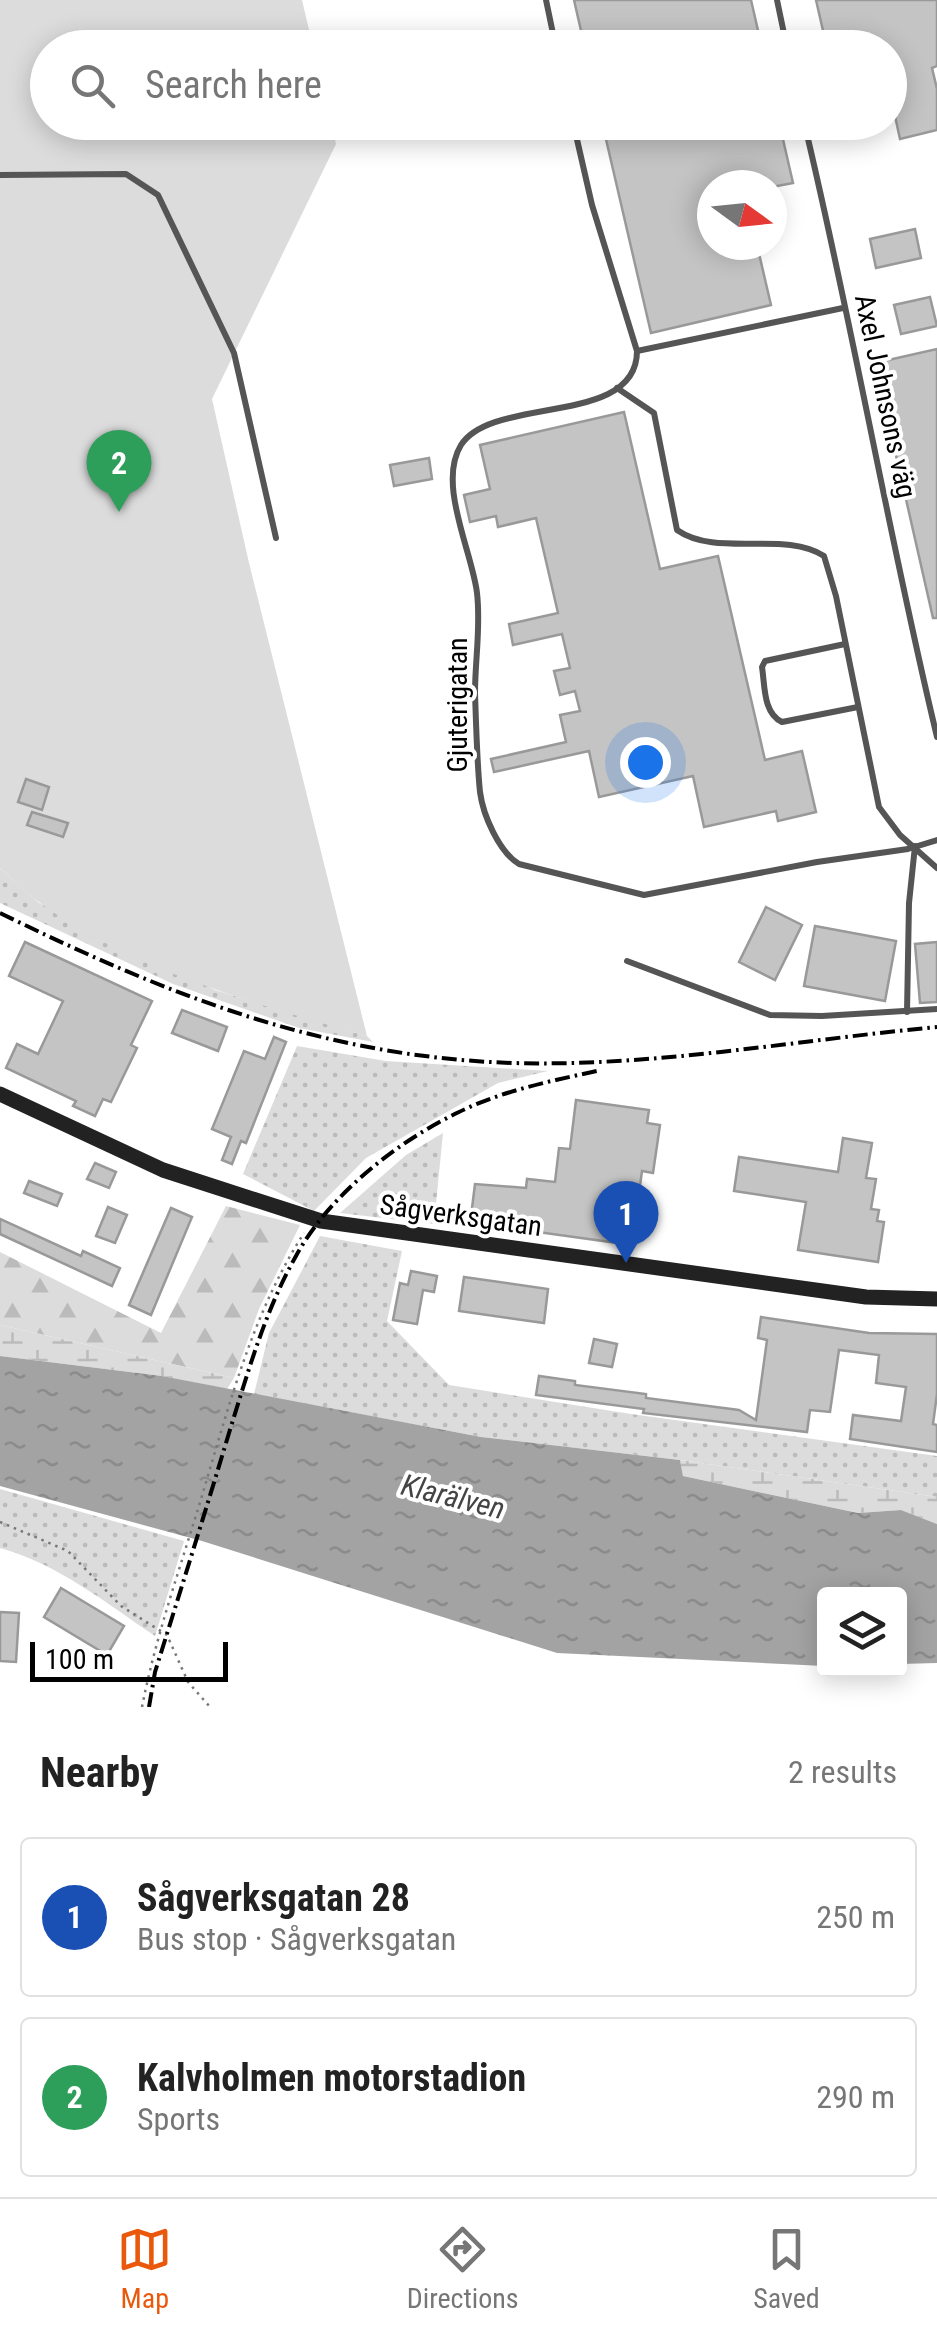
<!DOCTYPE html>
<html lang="en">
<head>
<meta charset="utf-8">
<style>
  body { margin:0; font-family:"Roboto Condensed",sans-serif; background:#f6f6f6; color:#222 }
  .controls { position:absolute; right:30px; bottom:30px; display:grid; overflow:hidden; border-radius:10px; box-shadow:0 5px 25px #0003 }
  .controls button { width:90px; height:90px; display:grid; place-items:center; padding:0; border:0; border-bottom:2px solid #e0e0e0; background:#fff; color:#222; font:50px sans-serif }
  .compass { position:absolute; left:697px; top:170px; width:90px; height:90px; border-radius:50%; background:#fff; box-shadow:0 5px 25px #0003; rotate:105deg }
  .scale { position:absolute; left:30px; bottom:25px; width:198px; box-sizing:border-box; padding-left:10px; border:5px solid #000; border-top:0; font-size:28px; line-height:35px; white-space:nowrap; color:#000; -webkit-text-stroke:8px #fff; paint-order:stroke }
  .you { position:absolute; left:645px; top:762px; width:35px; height:35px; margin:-25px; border:8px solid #fff; border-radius:50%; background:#1a73e8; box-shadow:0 0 0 15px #1a73e833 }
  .badge { display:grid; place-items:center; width:65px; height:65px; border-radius:50%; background:#ea580c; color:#fff; font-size:32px; font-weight:700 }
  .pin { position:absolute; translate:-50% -82px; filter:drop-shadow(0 2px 5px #0008) }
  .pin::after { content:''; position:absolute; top:52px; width:35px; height:30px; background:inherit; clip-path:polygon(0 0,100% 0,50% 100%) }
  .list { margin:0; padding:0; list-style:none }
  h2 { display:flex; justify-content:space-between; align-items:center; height:130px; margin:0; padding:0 40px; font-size:42px }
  h2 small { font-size:32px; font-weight:400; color:#767676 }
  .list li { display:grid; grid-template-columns:65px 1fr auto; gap:30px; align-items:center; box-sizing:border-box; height:160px; margin:0 20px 20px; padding:0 20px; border:2px solid #e0e0e0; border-radius:10px }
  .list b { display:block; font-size:38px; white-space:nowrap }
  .list p { margin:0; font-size:32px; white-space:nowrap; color:#767676 }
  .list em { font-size:32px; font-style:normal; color:#767676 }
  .icon { flex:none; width:55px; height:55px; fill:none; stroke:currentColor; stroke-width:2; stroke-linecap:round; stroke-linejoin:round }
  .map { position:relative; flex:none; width:937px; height:1707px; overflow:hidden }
  .search { position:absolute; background:#fff; box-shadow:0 5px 25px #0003; left:30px; right:30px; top:30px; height:110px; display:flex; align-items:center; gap:25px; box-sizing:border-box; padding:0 35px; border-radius:55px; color:#767676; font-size:38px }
  .sheet { height:490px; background:#fff }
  nav { display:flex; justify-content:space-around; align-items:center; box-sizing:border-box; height:140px; border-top:2px solid #e0e0e0; background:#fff; font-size:28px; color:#767676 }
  nav a { display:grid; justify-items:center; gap:5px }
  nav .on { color:#ea580c }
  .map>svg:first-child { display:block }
  .grass { fill:url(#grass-dots) }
  .forest { fill:url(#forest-firs) }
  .wetland { fill:url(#wetland-marsh) }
  .green { fill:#dcdcdc }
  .water { fill:url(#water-ripples) }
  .building { fill:#c4c4c4; stroke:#999; stroke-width:2.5 }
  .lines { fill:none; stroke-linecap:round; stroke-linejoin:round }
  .path { stroke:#777; stroke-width:2.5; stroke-dasharray:2.5 5; stroke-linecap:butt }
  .lane { stroke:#555; stroke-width:6 }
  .secondary { stroke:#222; stroke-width:15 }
  .rail { stroke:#000; stroke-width:4; stroke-dasharray:15 5 2.5 5; stroke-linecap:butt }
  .labels { text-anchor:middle; stroke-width:8; stroke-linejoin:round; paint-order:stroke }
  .street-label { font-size:28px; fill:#000; stroke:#fff }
  .water-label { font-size:30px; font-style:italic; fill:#444; stroke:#fff }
</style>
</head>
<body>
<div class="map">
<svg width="937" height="1707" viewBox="0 0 937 1707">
  <defs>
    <pattern id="grass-dots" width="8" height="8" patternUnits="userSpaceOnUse" patternTransform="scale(2.5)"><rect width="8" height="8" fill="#dcdcdc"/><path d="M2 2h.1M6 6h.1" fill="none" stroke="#bbb" stroke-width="1.8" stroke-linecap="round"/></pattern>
    <pattern id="forest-firs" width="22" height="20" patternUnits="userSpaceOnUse" patternTransform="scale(2.5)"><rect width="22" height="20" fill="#dcdcdc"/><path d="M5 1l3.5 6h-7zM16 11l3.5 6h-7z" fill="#bbb"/></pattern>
    <pattern id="wetland-marsh" width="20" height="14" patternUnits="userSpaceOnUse" patternTransform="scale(2.5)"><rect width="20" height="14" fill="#dcdcdc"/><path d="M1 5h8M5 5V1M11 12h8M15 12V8" fill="none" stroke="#bbb"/></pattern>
    <pattern id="water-ripples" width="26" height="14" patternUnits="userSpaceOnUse" patternTransform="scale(2.5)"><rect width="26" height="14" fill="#a3a3a3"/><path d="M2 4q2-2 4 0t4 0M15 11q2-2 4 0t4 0" fill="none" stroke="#8b8b8b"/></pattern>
  </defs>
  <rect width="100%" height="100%" fill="#fff"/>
  <g class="grass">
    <polygon points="0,868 39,903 215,990 367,1036 373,1042 299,1028 173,984 0,903"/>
    <polygon points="297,1046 386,1061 548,1071 498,1083 366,1158 314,1211 243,1174"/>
    <polygon points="443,1133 434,1224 340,1213 406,1155"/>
    <polygon points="320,1236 402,1251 387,1321 449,1385 631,1414 937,1456 937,1497 680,1460 481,1437 254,1394 269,1333"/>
    <path d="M0,1489l184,52 -29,95c-49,-33 -97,-72 -155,-88z"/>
  </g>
  <polygon class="forest" points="226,1206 300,1225 259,1309 234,1378 0,1325 0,1252 161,1333"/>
  <g class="wetland">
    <polygon points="0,1325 234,1378 227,1389 162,1376 0,1356"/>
    <polygon points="680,1460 937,1497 937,1524 901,1510 858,1513 683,1476"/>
  </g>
  <path class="green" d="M0,0h302l11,47 -265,1v74l283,1 5,21 -124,255 37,164 118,473c-108,-31 -235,-66 -327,-133 -14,-10 -27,-24 -40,-35z"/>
  <polygon class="water" points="0,1356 162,1376 481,1437 680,1460 683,1476 858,1513 901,1510 937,1524 937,1663 900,1664 900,1594 824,1594 824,1666 557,1653 202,1541 0,1486"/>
  <g class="building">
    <polygon points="574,0 751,0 762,48 585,48"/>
    <polygon points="816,0 937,0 937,66 932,68 937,89 937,130 900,139 890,93 890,48 827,48"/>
    <polygon points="602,122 779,122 793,183 772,187 712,185 712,245 757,245 771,305 651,333"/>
    <polygon points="915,229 921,258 876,268 870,239"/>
    <polygon points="930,297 937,326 901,334 894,305"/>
    <polygon points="937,349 937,618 933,618 875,363"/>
    <polygon points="624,412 660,569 718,556 765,760 802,751 816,812 778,821 776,811 704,827 693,776 599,797 589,751 494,772 491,759 566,742 560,715 580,711 575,691 560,695 554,671 570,668 562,634 513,645 509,624 558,613 536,518 498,527 496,516 470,522 464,495 490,489 480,445"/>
    <polygon points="429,458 432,479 394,486 390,465"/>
    <polygon points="26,779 49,787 42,810 18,802"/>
    <polygon points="32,812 68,823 63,837 27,825"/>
    <polygon points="766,907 802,925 775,980 739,962"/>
    <polygon points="815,926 896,941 885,1001 804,986"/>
    <polygon points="25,942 152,1001 131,1045 137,1048 111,1102 103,1099 95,1116 73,1106 76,1101 6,1068 17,1044 38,1054 63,1001 9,976"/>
    <polygon points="937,942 937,1002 920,1003 915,944"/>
    <polygon points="182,1010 227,1027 218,1051 172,1033"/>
    <polygon points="274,1037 286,1042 246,1143 241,1141 232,1164 222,1160 231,1137 212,1129 244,1051 265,1059"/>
    <polygon points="576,1100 649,1110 647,1123 660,1125 653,1173 642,1171 632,1245 523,1230 524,1223 471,1216 475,1184 526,1188 527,1179 555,1182 559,1148 570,1149"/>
    <polygon points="843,1138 872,1143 866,1178 876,1179 871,1209 879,1210 877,1221 884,1222 878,1262 798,1250 806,1202 734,1191 739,1157 838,1172"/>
    <polygon points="95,1163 116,1172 109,1188 87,1179"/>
    <polygon points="29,1181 62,1194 57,1206 24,1193"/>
    <polygon points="108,1207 127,1215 115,1243 96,1236"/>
    <polygon points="171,1208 192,1217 151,1315 129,1305"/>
    <polygon points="0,1219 81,1256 83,1251 120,1268 112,1286 0,1234"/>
    <polygon points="411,1271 437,1276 434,1292 423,1290 417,1324 393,1320 400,1283 408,1285"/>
    <polygon points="464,1277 548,1289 544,1323 459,1311"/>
    <polygon points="761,1317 869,1333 937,1334 937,1394 933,1424 937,1425 937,1452 850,1439 853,1415 901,1421 906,1387 876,1383 879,1355 839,1350 830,1412 810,1410 807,1432 643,1413 644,1409 536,1395 539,1376 575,1381 575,1385 646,1394 646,1398 739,1410 756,1420 767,1340 758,1338"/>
    <polygon points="594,1339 617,1344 612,1367 589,1363"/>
    <polygon points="61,1588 124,1626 107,1655 44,1617"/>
    <polygon points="0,1612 19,1613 16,1662 0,1661"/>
  </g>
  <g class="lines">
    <g class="path">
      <polyline points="0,1522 68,1551 121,1606 167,1635 188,1682 210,1707"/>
      <path d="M142,1707c13,-67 36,-133 56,-198 29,-95 52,-192 106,-276"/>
    </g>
    <g class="lane">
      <polyline points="546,0 556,48"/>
      <polyline points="777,0 787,48"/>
      <path d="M573,122l19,83 45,146c0,76 -144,44 -176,94 -24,39 11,106 16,148 4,34 -2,66 -2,100 1,29 2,70 5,99 3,23 19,60 39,72l125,31 173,-33 91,-13 29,-9"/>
      <path d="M804,122c49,204 84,411 133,615"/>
      <polyline points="0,175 126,174 158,195 234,353 276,538"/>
      <polyline points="637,351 843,308"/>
      <path d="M617,388l37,25 23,117c40,28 107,0 147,26l12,40 43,211 21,28 37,33"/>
      <path d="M845,644l-80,17 -3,6c3,19 1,46 20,55l76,-15"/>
      <polyline points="627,961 770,1015 822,1016 937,1009"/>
      <polyline points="907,1012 909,903 915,846"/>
    </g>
    <polyline class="secondary" points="0,1094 163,1170 321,1221 866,1297 937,1299"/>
    <g class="rail">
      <path d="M0,913c168,82 323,144 513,150 142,4 284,-23 424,-36"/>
      <path d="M149,1707l6,-35c25,-80 50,-159 74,-239 19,-61 36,-122 67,-177 33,-61 102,-115 163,-144 43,-21 91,-31 138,-41"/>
    </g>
  </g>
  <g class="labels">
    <g class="street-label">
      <text transform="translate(886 396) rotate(78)" y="10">Axel Johnsons väg</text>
      <text transform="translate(457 705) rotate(-90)" y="10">Gjuterigatan</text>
      <text transform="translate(461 1215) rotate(8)" y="10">Sågverksgatan</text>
    </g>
    <g class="water-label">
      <text transform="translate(453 1497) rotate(14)" y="10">Klarälven</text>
    </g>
  </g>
</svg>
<div class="controls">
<button><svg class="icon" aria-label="layers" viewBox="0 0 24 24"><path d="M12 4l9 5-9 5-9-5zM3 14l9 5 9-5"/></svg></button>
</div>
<svg class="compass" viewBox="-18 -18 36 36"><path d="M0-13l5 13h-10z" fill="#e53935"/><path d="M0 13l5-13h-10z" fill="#767676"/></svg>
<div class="scale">100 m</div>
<div class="you"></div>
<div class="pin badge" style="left:626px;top:1263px;background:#1a4fb4">1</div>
<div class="pin badge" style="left:119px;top:512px;background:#2e9e5b">2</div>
<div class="search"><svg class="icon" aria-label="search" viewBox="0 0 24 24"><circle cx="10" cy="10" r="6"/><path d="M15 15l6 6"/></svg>Search here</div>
</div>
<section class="sheet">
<h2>Nearby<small>2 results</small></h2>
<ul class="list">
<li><span class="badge" style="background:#1a4fb4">1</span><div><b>Sågverksgatan 28</b><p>Bus stop · Sågverksgatan</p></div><em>250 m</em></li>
<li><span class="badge" style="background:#2e9e5b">2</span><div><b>Kalvholmen motorstadion</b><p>Sports</p></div><em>290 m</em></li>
</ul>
</section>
<nav>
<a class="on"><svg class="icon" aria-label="map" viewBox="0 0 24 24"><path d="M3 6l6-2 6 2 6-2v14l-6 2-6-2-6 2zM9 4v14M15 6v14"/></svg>Map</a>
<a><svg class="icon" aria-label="directions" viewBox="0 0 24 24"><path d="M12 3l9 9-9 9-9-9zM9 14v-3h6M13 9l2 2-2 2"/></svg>Directions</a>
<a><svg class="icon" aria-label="saved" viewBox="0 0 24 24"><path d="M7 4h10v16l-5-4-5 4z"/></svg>Saved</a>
</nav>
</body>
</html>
